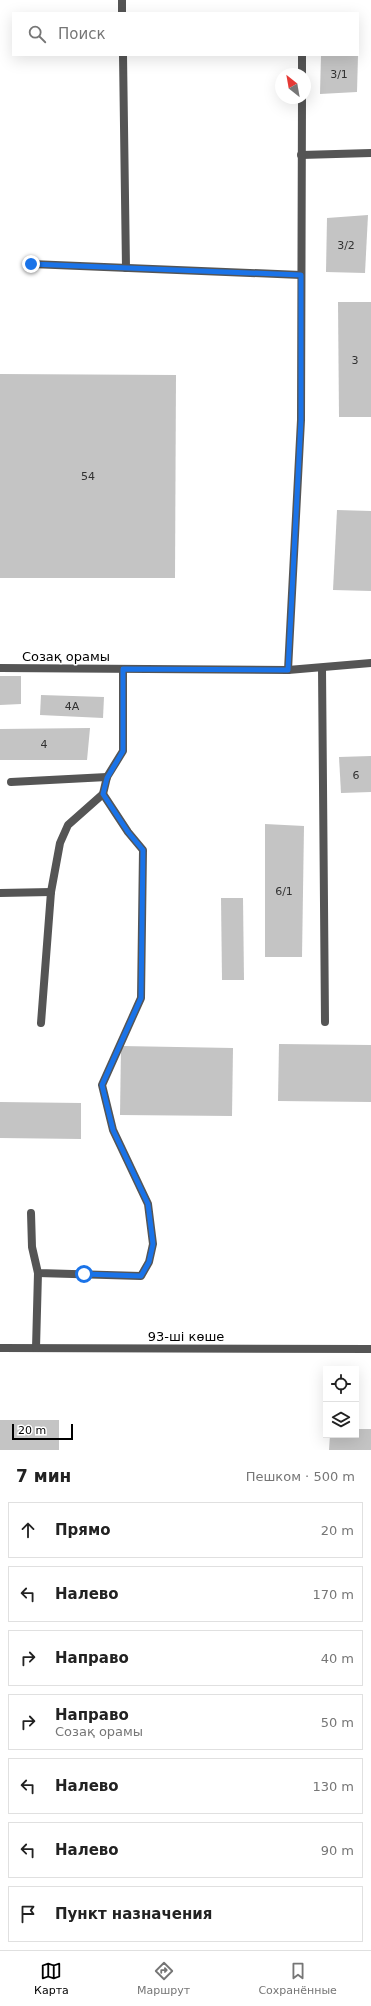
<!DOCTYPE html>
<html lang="ru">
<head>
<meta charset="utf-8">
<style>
  body { margin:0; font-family:"DejaVu Sans",sans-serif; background:#f2f2f2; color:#222 }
  .controls { position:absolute; right:12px; bottom:12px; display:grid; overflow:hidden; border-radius:0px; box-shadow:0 4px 16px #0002 }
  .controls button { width:36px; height:36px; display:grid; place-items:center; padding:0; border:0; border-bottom:1px solid #e0e0e0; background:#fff; color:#222; font:20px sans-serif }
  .compass { position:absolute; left:275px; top:68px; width:36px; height:36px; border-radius:50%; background:#fff; box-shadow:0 4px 16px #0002; rotate:329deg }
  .scale { position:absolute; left:12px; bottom:10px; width:61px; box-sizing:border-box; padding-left:4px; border:2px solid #000; border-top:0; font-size:11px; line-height:14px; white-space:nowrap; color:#000; -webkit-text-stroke:3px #fff; paint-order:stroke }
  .stop { position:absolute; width:12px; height:12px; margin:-9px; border:3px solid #1a73e8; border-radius:50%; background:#fff }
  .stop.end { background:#1a73e8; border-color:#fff; box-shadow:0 1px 4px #0008 }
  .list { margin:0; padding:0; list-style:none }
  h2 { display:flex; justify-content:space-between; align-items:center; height:52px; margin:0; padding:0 16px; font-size:17px }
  h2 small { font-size:13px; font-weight:400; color:#767676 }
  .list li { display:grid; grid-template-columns:26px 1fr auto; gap:12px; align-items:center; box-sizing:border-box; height:56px; margin:0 8px 8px; padding:0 8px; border:1px solid #e0e0e0; border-radius:0px }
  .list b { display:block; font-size:15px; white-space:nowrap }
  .list p { margin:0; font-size:13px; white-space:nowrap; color:#767676 }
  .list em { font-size:13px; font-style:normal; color:#767676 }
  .icon { flex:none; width:22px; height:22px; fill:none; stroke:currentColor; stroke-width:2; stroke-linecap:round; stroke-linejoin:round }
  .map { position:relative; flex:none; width:371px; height:1450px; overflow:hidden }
  .search { position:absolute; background:#fff; box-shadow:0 4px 16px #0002; left:12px; right:12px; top:12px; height:44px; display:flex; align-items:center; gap:10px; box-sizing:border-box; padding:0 14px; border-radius:0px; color:#767676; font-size:15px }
  .sheet { height:500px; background:#fff }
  nav { display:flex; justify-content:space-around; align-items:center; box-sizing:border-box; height:56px; border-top:1px solid #e0e0e0; background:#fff; font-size:11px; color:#767676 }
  nav a { display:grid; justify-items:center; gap:2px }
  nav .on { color:#000 }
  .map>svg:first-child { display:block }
  .building { fill:#c4c4c4 }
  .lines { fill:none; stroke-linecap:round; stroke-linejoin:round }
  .service { stroke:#555; stroke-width:8 }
  .route { stroke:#1a73e8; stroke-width:5 }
  .labels { text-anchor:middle; stroke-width:3; stroke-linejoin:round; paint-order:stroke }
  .number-label { font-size:11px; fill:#313131 }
  .street-label { font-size:13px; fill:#000; stroke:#fff }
</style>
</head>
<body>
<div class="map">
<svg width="371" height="1450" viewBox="0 0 371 1450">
  <rect width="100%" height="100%" fill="#fff"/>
  <g class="building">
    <polygon points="321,55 358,55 357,92 320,94"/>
    <polygon points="368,215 365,273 326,272 327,218"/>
    <polygon points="338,302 371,302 371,417 339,417"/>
    <polygon points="0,374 176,375 175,578 0,578"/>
    <polygon points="337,510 371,511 371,591 333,590"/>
    <polygon points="0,676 21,676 21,704 0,705"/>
    <polygon points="41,695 104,697 103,718 40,715"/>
    <polygon points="90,728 87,760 0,760 0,729"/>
    <polygon points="371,756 371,792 341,793 339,757"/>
    <polygon points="265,824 304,826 302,957 265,957"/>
    <polygon points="221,898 243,898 244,980 222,980"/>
    <polygon points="279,1044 371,1045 371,1102 278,1101"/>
    <polygon points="121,1046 233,1048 232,1116 120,1115"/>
    <polygon points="0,1102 81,1103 81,1139 0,1138"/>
    <rect x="0" y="1420" width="59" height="30"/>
    <polygon points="356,1429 371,1429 371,1450 329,1450 330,1435 356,1435"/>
  </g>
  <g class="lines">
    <g class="service">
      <polyline points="122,0 122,13"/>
      <polyline points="123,55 126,268"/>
      <polyline points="302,74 302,55"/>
      <polyline points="301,155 371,153"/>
      <polyline points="31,264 301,275"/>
      <polyline points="0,668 288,670 371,663"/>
      <polyline points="322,668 325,1022"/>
      <polyline points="288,670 301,420 302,98"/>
      <polyline points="11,782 107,777"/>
      <polyline points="0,893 51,892"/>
      <polyline points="41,1023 51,892 60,843 68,825 103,794"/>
      <polyline points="31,1213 32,1247 38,1273 141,1276 149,1262 153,1244 148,1204 113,1130 102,1085 141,998 143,850 128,832 103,794 107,777 123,751 123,669"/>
      <polyline points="0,1348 371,1349"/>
      <polyline points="36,1348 38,1273"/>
    </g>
  </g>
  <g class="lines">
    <polyline class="route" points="31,264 301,275 301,420 288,670 123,669 123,751 107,778 103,794 128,832 143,850 141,998 102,1085 113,1130 148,1204 153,1244 149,1262 141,1276 84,1274"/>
  </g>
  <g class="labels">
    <g class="number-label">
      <text x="339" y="78">3/1</text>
      <text x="346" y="249">3/2</text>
      <text x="355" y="364">3</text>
      <text x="88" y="480">54</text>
      <text x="72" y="710">4А</text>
      <text x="44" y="748">4</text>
      <text x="356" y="779">6</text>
      <text x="284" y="895">6/1</text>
    </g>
    <g class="street-label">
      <text x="66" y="661">Созақ орамы</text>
      <text x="186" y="1341">93-ші көше</text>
    </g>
  </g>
</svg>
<div class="controls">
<button><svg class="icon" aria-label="locate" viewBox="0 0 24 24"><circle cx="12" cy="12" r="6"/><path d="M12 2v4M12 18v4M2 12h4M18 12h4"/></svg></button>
<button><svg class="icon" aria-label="layers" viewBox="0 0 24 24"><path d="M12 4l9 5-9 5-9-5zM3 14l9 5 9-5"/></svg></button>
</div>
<svg class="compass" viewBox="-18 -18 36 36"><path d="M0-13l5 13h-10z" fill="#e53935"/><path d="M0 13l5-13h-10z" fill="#767676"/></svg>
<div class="scale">20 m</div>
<div class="stop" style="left:84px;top:1274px"></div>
<div class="stop end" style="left:31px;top:264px"></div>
<div class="search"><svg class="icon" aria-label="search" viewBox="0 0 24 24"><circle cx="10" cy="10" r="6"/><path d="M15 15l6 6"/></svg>Поиск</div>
</div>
<section class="sheet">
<h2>7 мин<small>Пешком · 500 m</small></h2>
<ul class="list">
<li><svg class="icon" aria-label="ahead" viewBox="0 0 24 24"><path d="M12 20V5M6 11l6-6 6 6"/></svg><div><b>Прямо</b></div><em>20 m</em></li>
<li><svg class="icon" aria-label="left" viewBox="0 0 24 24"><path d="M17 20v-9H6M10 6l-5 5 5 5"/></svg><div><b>Налево</b></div><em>170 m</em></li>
<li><svg class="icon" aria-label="right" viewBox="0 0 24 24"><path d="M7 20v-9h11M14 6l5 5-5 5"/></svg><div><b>Направо</b></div><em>40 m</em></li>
<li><svg class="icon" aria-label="right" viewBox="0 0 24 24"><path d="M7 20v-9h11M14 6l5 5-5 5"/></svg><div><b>Направо</b><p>Созақ орамы</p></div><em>50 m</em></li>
<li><svg class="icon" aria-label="left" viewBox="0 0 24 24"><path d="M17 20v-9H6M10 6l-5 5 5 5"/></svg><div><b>Налево</b></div><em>130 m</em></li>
<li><svg class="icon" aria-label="left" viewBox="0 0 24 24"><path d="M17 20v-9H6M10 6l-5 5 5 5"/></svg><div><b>Налево</b></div><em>90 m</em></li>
<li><svg class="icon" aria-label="arrive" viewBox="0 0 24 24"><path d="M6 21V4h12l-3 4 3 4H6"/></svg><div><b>Пункт назначения</b></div></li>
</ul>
</section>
<nav>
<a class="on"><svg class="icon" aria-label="map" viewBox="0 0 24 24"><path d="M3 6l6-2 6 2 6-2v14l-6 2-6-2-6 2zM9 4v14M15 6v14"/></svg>Карта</a>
<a><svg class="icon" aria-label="directions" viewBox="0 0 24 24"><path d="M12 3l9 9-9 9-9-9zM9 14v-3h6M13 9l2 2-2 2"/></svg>Маршрут</a>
<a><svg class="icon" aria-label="saved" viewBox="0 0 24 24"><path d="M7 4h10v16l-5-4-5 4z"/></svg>Сохранённые</a>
</nav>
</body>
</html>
